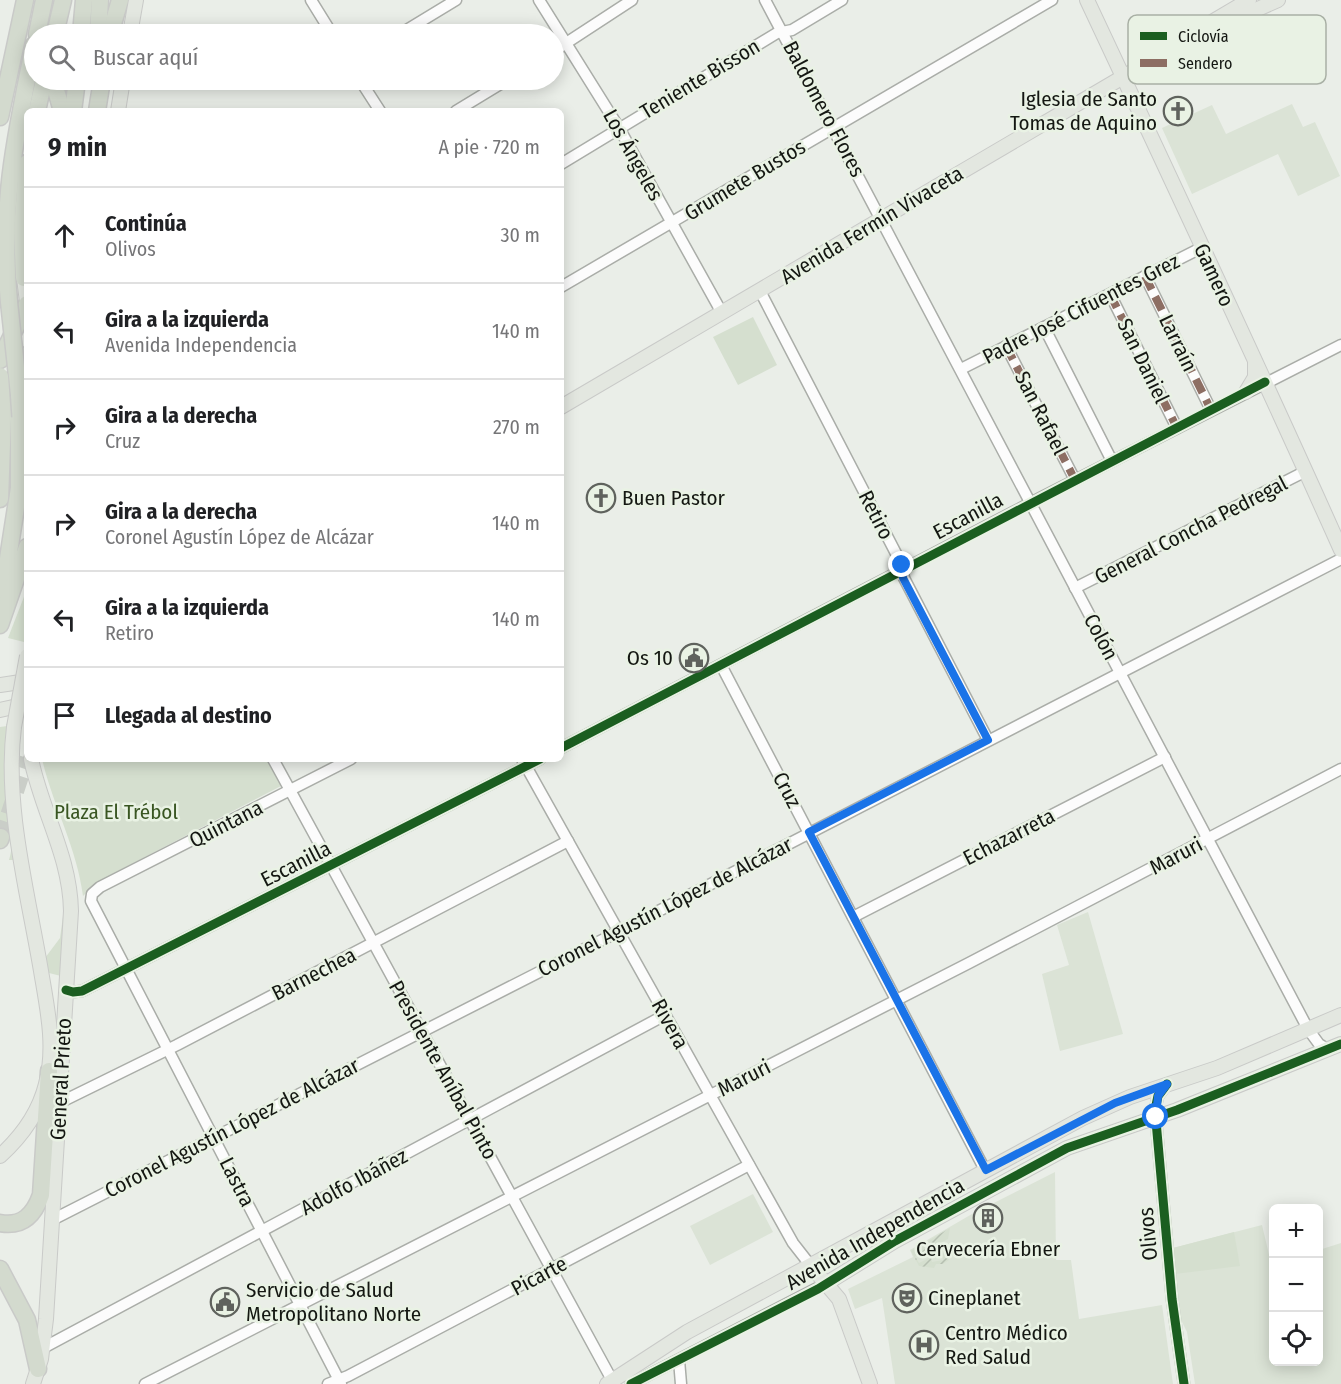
<!DOCTYPE html>
<html lang="es">
<head>
<meta charset="utf-8">
<style>
  body { margin:0; font-family:"Fira Sans Condensed",sans-serif; background:#f6f6f6; color:#202124 }
  .controls { position:absolute; right:18px; bottom:18px; display:grid; overflow:hidden; border-radius:9px; box-shadow:0 3px 15px #0003 }
  .controls button { width:54px; height:54px; display:grid; place-items:center; padding:0; border:0; border-bottom:2px solid #e0e0e0; background:#fff; color:#202124; font:30px sans-serif }
  .stop { position:absolute; width:18px; height:18px; margin:-14px; border:4px solid #1a73e8; border-radius:50%; background:#fff }
  .stop.end { background:#1a73e8; border-color:#fff; box-shadow:0 2px 6px #0008 }
  .list { margin:0; padding:0; list-style:none }
  h2 { display:flex; justify-content:space-between; align-items:center; height:78px; margin:0; padding:0 24px; font-size:26px }
  h2 small { font-size:20px; font-weight:400; color:#757577 }
  .list li { display:grid; grid-template-columns:39px 1fr auto; gap:18px; align-items:center; box-sizing:border-box; height:96px; padding:0 24px; border-top:2px solid #e0e0e0 }
  .list b { display:block; font-size:22px; white-space:nowrap }
  .list p { margin:0; font-size:20px; white-space:nowrap; color:#757577 }
  .list em { font-size:20px; font-style:normal; color:#757577 }
  .icon { flex:none; width:33px; height:33px; fill:none; stroke:currentColor; stroke-width:2; stroke-linecap:round; stroke-linejoin:round }
  .map { position:relative; flex:none; width:1341px; height:1384px; overflow:hidden }
  .search { position:absolute; background:#fff; box-shadow:0 3px 15px #0003; left:24px; top:24px; width:540px; height:66px; display:flex; align-items:center; gap:15px; box-sizing:border-box; padding:0 21px; border-radius:33px; color:#757577; font-size:22px }
  .panel { position:absolute; background:#fff; box-shadow:0 3px 15px #0003; left:24px; top:108px; width:540px; height:654px; border-radius:9px }
  .map>svg:first-child { display:block }
  .built { fill:#dbe3d6 }
  .green { fill:#d5dfcf }
  .garden { fill:url(#garden-furrows) }
  .lines { fill:none; stroke-linecap:round; stroke-linejoin:round }
  .highway-tunnel { stroke:#cacec8; stroke-width:16; stroke-dasharray:16 8; stroke-linecap:butt }
  .minor-casing { stroke:#aaada8; stroke-width:13 }
  .major-casing { stroke:#c9cac8; stroke-width:16 }
  .highway-casing { stroke:#c9cac8; stroke-width:19 }
  .minor { stroke:#fcfcfc; stroke-width:10 }
  .major { stroke:#e3e7e0; stroke-width:14 }
  .highway { stroke:#d3dace; stroke-width:16 }
  .major-bridge-casing { stroke:#c9cac8; stroke-width:16; stroke-linecap:butt }
  .highway-bridge-casing { stroke:#c9cac8; stroke-width:19; stroke-linecap:butt }
  .major-bridge { stroke:#e3e7e0; stroke-width:14 }
  .highway-bridge { stroke:#d3dace; stroke-width:16 }
  .quiet { stroke:#8d6e63; stroke-width:8; stroke-dasharray:15 8; stroke-linecap:butt }
  .cycleway-casing { stroke:#e9f2e4; stroke-width:13 }
  .cycleway { stroke:#1b5e20; stroke-width:9 }
  .route { stroke:#1a73e8; stroke-width:8 }
  .labels { text-anchor:middle; stroke-width:5; stroke-linejoin:round; paint-order:stroke }
  .street-label { font-size:21px; fill:#141712; stroke:#e9f2e4 }
  .poi-label { font-size:21px; fill:#141712; stroke:#e9f2e4; text-anchor:start }
  .park-label { font-size:21px; fill:#395622; stroke:#e9f2e4 }
  .key { fill:#e9f2e4; stroke:#a9b0a5; stroke-width:1.5 }
  .key-label { font-size:16px; fill:#141712 }
</style>
</head>
<body>
<div class="map">
<svg width="1341" height="1384" viewBox="0 0 1341 1384">
  <defs>
    <pattern id="garden-furrows" width="10" height="10" patternUnits="userSpaceOnUse" patternTransform="scale(1.5)"><rect width="10" height="10" fill="#d5dfcf"/><path d="M-1 1l2-2M0 10L10 0M9 11l2-2" fill="none" stroke="#b6bfb1"/></pattern>
  </defs>
  <rect width="100%" height="100%" fill="#eaeee8"/>
  <g class="built">
    <polygon points="1292,104 1303,127 1315,122 1340,176 1298,196 1278,154 1192,194 1162,128 1212,105 1226,134"/>
    <polygon points="1088,912 1123,1034 1060,1051 1042,974 1069,965 1057,925"/>
    <polygon points="1055,1172 1056,1260 1071,1260 1079,1319 1162,1305 1173,1384 895,1384 882,1298 855,1309 848,1289 913,1257 910,1250 972,1214"/>
    <polygon points="753,1194 773,1232 710,1265 690,1226"/>
    <polygon points="1262,1225 1271,1263 1273,1263 1274,1362 1318,1362 1319,1250 1341,1243 1341,1384 1195,1384 1187,1332 1179,1316 1173,1248"/>
  </g>
  <g class="green">
    <polygon points="753,317 777,365 738,385 713,337"/>
    <polygon points="27,589 27,629 24,642 8,638"/>
    <path d="M7,726l-3,48 13,86h-8c5,-17 3,-27 -9,-39v-94z"/>
    <path d="M42,759h224l15,27 -184,96 -14,14c-6,-48 -30,-90 -41,-137z"/>
    <polygon points="64,909 61,976 49,973 45,958 60,938"/>
    <polygon points="1234,1232 1240,1266 1175,1274 1173,1248"/>
  </g>
  <polygon class="garden" points="950,1228 948,1239 915,1256 919,1263 931,1257 932,1262 943,1260 942,1251 951,1247 954,1257 951,1254 947,1256 949,1260 943,1264 936,1264 934,1268 919,1266 911,1251"/>
  <g class="lines">
    <g class="highway-tunnel">
      <polyline points="0,479 27,507"/>
      <polyline points="1,837 27,758"/>
    </g>
    <g class="minor-casing">
      <g id="minor">
        <polyline points="311,0 332,34"/>
        <polyline points="539,0 619,128 722,313"/>
        <polyline points="765,0 1308,1029 1319,1044 1327,1049"/>
        <polyline points="400,34 456,0"/>
        <polyline points="554,51 632,0"/>
        <polyline points="360,80 380,111"/>
        <polyline points="456,111 507,80"/>
        <polyline points="561,164 777,33 792,30 842,0"/>
        <polyline points="1145,276 1211,410"/>
        <polyline points="561,287 1052,0"/>
        <polyline points="760,291 902,565 904,578 988,740"/>
        <polyline points="1110,294 1177,428"/>
        <polyline points="1044,327 1112,461"/>
        <polyline points="1006,346 1075,480"/>
        <polyline points="961,369 1201,248"/>
        <polyline points="1075,588 1306,471"/>
        <polyline points="721,665 985,1170"/>
        <polyline points="561,748 1040,498 1341,345"/>
        <polyline points="273,759 612,1380"/>
        <polyline points="522,759 793,1243 811,1266"/>
        <polyline points="853,917 1165,757"/>
        <polyline points="66,990 73,992 82,991 540,759"/>
        <polyline points="1167,1084 1158,1096 1155,1110 1172,1299 1184,1384"/>
        <polyline points="59,1103 177,1045 568,841"/>
        <polyline points="52,1220 612,935 1341,559"/>
        <polyline points="43,1348 665,1015"/>
        <polyline points="679,1360 681,1384"/>
        <polyline points="145,1384 969,963 1341,769"/>
        <polyline points="328,1384 348,1376 749,1165"/>
        <polyline points="341,1384 91,901 92,894 100,887 351,759"/>
        <polyline points="631,1384 827,1283"/>
      </g>
    </g>
    <g class="major-casing">
      <g id="major">
        <path d="M1087,0c86,183 172,366 254,550"/>
        <polyline points="1195,32 1249,0"/>
        <polyline points="130,34 136,0"/>
        <polyline points="118,111 123,80"/>
        <polyline points="24,278 27,302"/>
        <polyline points="1246,392 1255,377 1255,362"/>
        <polyline points="561,407 1123,77 1182,43 1278,0"/>
        <polyline points="0,685 27,681"/>
        <polyline points="0,710 27,704"/>
        <path d="M31,759c11,53 39,97 40,152l-25,408 -5,40 -8,25"/>
        <path d="M0,1156c21,-19 39,-44 46,-72 10,-37 1,-77 -5,-113 -13,-78 -37,-165 -27,-244"/>
        <polyline points="811,1266 839,1299 870,1384"/>
        <polyline points="827,1283 895,1241 1067,1148 1177,1110 1341,1044"/>
        <polyline points="607,1384 687,1332 1083,1118 1130,1097 1217,1068 1341,1015"/>
      </g>
    </g>
    <g class="highway-casing">
      <g id="highway">
        <polyline points="37,34 44,0"/>
        <polyline points="55,34 63,0"/>
        <polyline points="81,34 84,0"/>
        <polyline points="98,34 100,0"/>
        <polyline points="110,34 120,0"/>
        <polyline points="53,80 62,111"/>
        <polyline points="37,111 44,80"/>
        <polyline points="73,111 77,80"/>
        <polyline points="97,111 102,80"/>
        <polyline points="0,117 25,0"/>
        <polyline points="24,278 22,230 27,163"/>
        <path d="M9,302c-9,-95 6,-165 25,-257"/>
        <polyline points="0,360 27,304"/>
        <polyline points="12,381 27,355"/>
        <polyline points="0,499 3,418"/>
        <polyline points="0,610 19,488 19,395"/>
        <polyline points="0,625 27,547"/>
        <polyline points="0,840 1,837"/>
        <path d="M0,1223c22,4 34,-8 41,-28l8,-124"/>
        <polyline points="0,1269 27,1320 38,1369"/>
      </g>
    </g>
    <use href="#minor" class="minor"/>
    <use href="#major" class="major"/>
    <use href="#highway" class="highway"/>
    <g class="major-bridge-casing">
      <polyline id="major-bridge" points="14,727 27,656"/>
    </g>
    <g class="highway-bridge-casing">
      <g id="highway-bridge">
        <polyline points="9,302 19,395"/>
        <polyline points="0,376 3,418"/>
      </g>
    </g>
    <use href="#major-bridge" class="major-bridge"/>
    <use href="#highway-bridge" class="highway-bridge"/>
    <g class="quiet">
      <polyline points="1145,276 1211,410"/>
      <polyline points="1110,294 1177,428"/>
      <polyline points="1006,346 1075,480"/>
    </g>
    <g class="cycleway-casing">
      <g id="cycleway">
        <polyline points="561,748 1265,382"/>
        <polyline points="66,990 73,992 82,991 540,759"/>
        <polyline points="1167,1084 1158,1096 1155,1110 1172,1299 1184,1384"/>
        <polyline points="631,1384 818,1289 895,1241 1067,1148 1177,1110 1341,1044"/>
      </g>
    </g>
    <use href="#cycleway" class="cycleway"/>
  </g>
  <g class="lines">
    <polyline class="route" points="902,565 903,578 988,740 809,832 986,1170 1115,1103 1167,1084 1158,1096 1156,1117"/>
  </g>
  <defs>
    <g id="church-ring" transform="scale(1.5)"><circle r="9.5" fill="#e9f2e4" stroke="#5f625d" stroke-width="1.5"/><path d="M-1.2-6h2.4v3.5h3.3v2.4h-3.3V6h-2.4V-.1h-3.3v-2.4h3.3Z" fill="#5f625d"/></g>
    <g id="civic-ring" transform="scale(1.5)"><circle r="9.5" fill="#e9f2e4" stroke="#5f625d" stroke-width="1.5"/><path d="M-.6-6.5H3V-4.5H.6V-3L4-1V1h2V6H-6V1h2V-1L-.6-3ZM-1.2 2.5V6h2.4V2.5Z" fill="#5f625d"/></g>
    <g id="building-ring" transform="scale(1.5)"><circle r="9.5" fill="#e9f2e4" stroke="#5f625d" stroke-width="1.5"/><path d="M-4-6H4V6H1V3H-1V6H-4ZM-2.5-4.3h1.7v1.8h-1.7ZM.8-4.3h1.7v1.8H.8ZM-2.5-1h1.7V.8h-1.7ZM.8-1h1.7V.8H.8Z" fill="#5f625d"/></g>
    <g id="theatre-ring" transform="scale(1.5)"><circle r="9.5" fill="#e9f2e4" stroke="#5f625d" stroke-width="1.5"/><path d="M-5-5.5Q0-4 5-5.5V0Q5 5 0 6Q-5 5-5 0ZM-3.3-2.5H-1v1.5H-3.3ZM1-2.5H3.3v1.5H1ZM-2.8 1Q0 5.5 2.8 1Z" fill="#5f625d"/></g>
    <g id="hospital-ring" transform="scale(1.5)"><circle r="9.5" fill="#e9f2e4" stroke="#5f625d" stroke-width="1.5"/><path d="M-5-5h3v3.5h4V-5h3V5h-3V1.5h-4V5h-3Z" fill="#5f625d"/></g>
  </defs>
  <g fill-rule="evenodd">
    <use href="#church-ring" x="1178" y="111"/>
    <use href="#church-ring" x="601" y="498"/>
    <use href="#civic-ring" x="694" y="658"/>
    <use href="#building-ring" x="988" y="1218"/>
    <use href="#theatre-ring" x="907" y="1298"/>
    <use href="#civic-ring" x="225" y="1302"/>
    <use href="#hospital-ring" x="924" y="1345"/>
  </g>
  <g class="labels">
    <g class="street-label">
      <text transform="translate(700 79) rotate(-31)" y="7">Teniente Bisson</text>
      <text transform="translate(824 109) rotate(62)" y="7">Baldomero Flores</text>
      <text transform="translate(633 155) rotate(61)" y="7">Los Ángeles</text>
      <text transform="translate(745 180) rotate(-31)" y="7">Grumete Bustos</text>
      <text transform="translate(872 225) rotate(-31)" y="7">Avenida Fermín Vivaceta</text>
      <text transform="translate(1214 275) rotate(65)" y="7">Gamero</text>
      <text transform="translate(1081 309) rotate(-27)" y="7">Padre José Cifuentes Grez</text>
      <text transform="translate(1178 343) rotate(64)" y="7">Larraín</text>
      <text transform="translate(1143 361) rotate(64)" y="7">San Daniel</text>
      <text transform="translate(1041 413) rotate(63)" y="7">San Rafael</text>
      <text transform="translate(876 515) rotate(63)" y="7">Retiro</text>
      <text transform="translate(968 516) rotate(-28)" y="7">Escanilla</text>
      <text transform="translate(1191 530) rotate(-27)" y="7">General Concha Pedregal</text>
      <text transform="translate(1101 637) rotate(62)" y="7">Colón</text>
      <text transform="translate(787 790) rotate(62)" y="7">Cruz</text>
      <text transform="translate(226 824) rotate(-27)" y="7">Quintana</text>
      <text transform="translate(1009 837) rotate(-27)" y="7">Echazarreta</text>
      <text transform="translate(1176 856) rotate(-28)" y="7">Maruri</text>
      <text transform="translate(296 864) rotate(-27)" y="7">Escanilla</text>
      <text transform="translate(665 907) rotate(-27)" y="7">Coronel Agustín López de Alcázar</text>
      <text transform="translate(314 974) rotate(-27)" y="7">Barnechea</text>
      <text transform="translate(670 1024) rotate(61)" y="7">Rivera</text>
      <text transform="translate(443 1070) rotate(61)" y="7">Presidente Aníbal Pinto</text>
      <text transform="translate(744 1078) rotate(-27)" y="7">Maruri</text>
      <text transform="translate(61 1079) rotate(-87)" y="7">General Prieto</text>
      <text transform="translate(232 1128) rotate(-27)" y="7">Coronel Agustín López de Alcázar</text>
      <text transform="translate(237 1182) rotate(63)" y="7">Lastra</text>
      <text transform="translate(354 1182) rotate(-28)" y="7">Adolfo Ibáñez</text>
      <text transform="translate(875 1234) rotate(-30)" y="7">Avenida Independencia</text>
      <text transform="translate(1148 1234) rotate(-95)" y="7">Olivos</text>
      <text transform="translate(539 1276) rotate(-28)" y="7">Picarte</text>
    </g>
    <g class="poi-label">
      <text x="1157" y="106" text-anchor="end">Iglesia de Santo<tspan x="1157" dy="24">Tomas de Aquino</tspan></text>
      <text x="622" y="505">Buen Pastor</text>
      <text x="673" y="665" text-anchor="end">Os 10</text>
      <text x="988" y="1256" text-anchor="middle">Cervecería Ebner</text>
      <text x="246" y="1297">Servicio de Salud<tspan x="246" dy="24">Metropolitano Norte</tspan></text>
      <text x="928" y="1305">Cineplanet</text>
      <text x="945" y="1340">Centro Médico<tspan x="945" dy="24">Red Salud</tspan></text>
    </g>
    <g class="park-label">
      <text x="116" y="819">Plaza El Trébol</text>
    </g>
  </g>
  <rect x="1128" y="15" width="198" height="69" rx="9" class="key"/>
  <rect x="1140" y="32" width="27" height="8" fill="#1b5e20"/>
  <rect x="1140" y="59" width="27" height="8" fill="#8d6e63"/>
  <g class="key-label">
    <text x="1178" y="42">Ciclovía</text>
    <text x="1178" y="69">Sendero</text>
  </g>
</svg>
<div class="controls">
<button>+</button>
<button>−</button>
<button><svg class="icon" aria-label="locate" viewBox="0 0 24 24"><circle cx="12" cy="12" r="6"/><path d="M12 2v4M12 18v4M2 12h4M18 12h4"/></svg></button>
</div>
<div class="stop" style="left:1156px;top:1117px"></div>
<div class="stop end" style="left:902px;top:565px"></div>
<div class="search"><svg class="icon" aria-label="search" viewBox="0 0 24 24"><circle cx="10" cy="10" r="6"/><path d="M15 15l6 6"/></svg>Buscar aquí</div>
<section class="panel">
<h2>9 min<small>A pie · 720 m</small></h2>
<ul class="list">
<li><svg class="icon" aria-label="ahead" viewBox="0 0 24 24"><path d="M12 20V5M6 11l6-6 6 6"/></svg><div><b>Continúa</b><p>Olivos</p></div><em>30 m</em></li>
<li><svg class="icon" aria-label="left" viewBox="0 0 24 24"><path d="M17 20v-9H6M10 6l-5 5 5 5"/></svg><div><b>Gira a la izquierda</b><p>Avenida Independencia</p></div><em>140 m</em></li>
<li><svg class="icon" aria-label="right" viewBox="0 0 24 24"><path d="M7 20v-9h11M14 6l5 5-5 5"/></svg><div><b>Gira a la derecha</b><p>Cruz</p></div><em>270 m</em></li>
<li><svg class="icon" aria-label="right" viewBox="0 0 24 24"><path d="M7 20v-9h11M14 6l5 5-5 5"/></svg><div><b>Gira a la derecha</b><p>Coronel Agustín López de Alcázar</p></div><em>140 m</em></li>
<li><svg class="icon" aria-label="left" viewBox="0 0 24 24"><path d="M17 20v-9H6M10 6l-5 5 5 5"/></svg><div><b>Gira a la izquierda</b><p>Retiro</p></div><em>140 m</em></li>
<li><svg class="icon" aria-label="arrive" viewBox="0 0 24 24"><path d="M6 21V4h12l-3 4 3 4H6"/></svg><div><b>Llegada al destino</b></div></li>
</ul>
</section>
</div>
</body>
</html>
